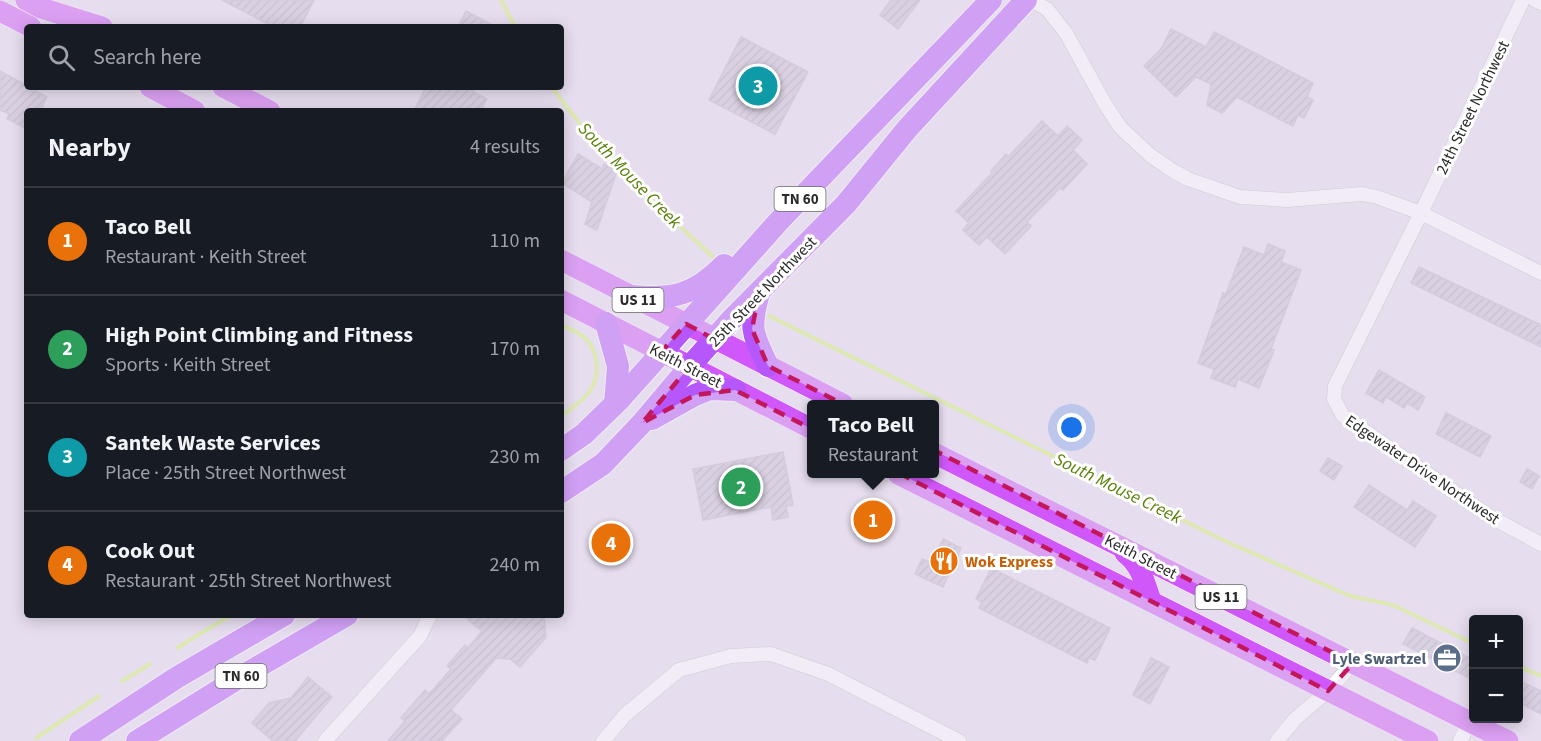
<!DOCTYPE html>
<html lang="en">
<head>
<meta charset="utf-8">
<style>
  body { margin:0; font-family:"Source Sans 3",sans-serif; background:#20242c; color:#f1f3f6 }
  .controls { position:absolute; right:18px; bottom:18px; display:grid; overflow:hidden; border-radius:6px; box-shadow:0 3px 15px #0003 }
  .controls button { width:54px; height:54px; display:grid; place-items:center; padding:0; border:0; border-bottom:2px solid #363941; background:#171b24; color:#f1f3f6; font:30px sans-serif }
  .you { position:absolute; left:1072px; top:428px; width:21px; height:21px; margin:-15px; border:4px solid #fff; border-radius:50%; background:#1a73e8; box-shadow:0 0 0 9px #1a73e833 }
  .badge { display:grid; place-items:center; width:39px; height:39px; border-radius:50%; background:#b45309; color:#fff; font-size:20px; font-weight:700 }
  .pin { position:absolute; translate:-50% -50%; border:3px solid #fff; box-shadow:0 2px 6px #0006 }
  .popup { position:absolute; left:807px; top:400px; width:132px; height:78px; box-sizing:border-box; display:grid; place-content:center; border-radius:6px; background:#171b24; filter:drop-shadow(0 2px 4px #0005); font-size:20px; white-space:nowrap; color:#9ea1a6 }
  .popup b { font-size:22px; color:#f1f3f6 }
  .popup::after { content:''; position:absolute; left:50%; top:100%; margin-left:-12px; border:12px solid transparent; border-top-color:#171b24 }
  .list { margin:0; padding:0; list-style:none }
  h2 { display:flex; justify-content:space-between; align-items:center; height:78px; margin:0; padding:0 24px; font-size:26px }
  h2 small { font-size:20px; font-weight:400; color:#9ea1a6 }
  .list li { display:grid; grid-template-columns:39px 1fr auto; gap:18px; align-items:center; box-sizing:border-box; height:108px; padding:0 24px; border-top:2px solid #363941 }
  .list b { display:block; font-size:22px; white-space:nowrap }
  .list p { margin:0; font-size:20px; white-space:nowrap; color:#9ea1a6 }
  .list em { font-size:20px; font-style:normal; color:#9ea1a6 }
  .icon { flex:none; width:33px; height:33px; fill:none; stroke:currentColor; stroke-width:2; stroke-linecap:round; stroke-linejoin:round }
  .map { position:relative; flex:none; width:1541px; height:741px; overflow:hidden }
  .search { position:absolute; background:#171b24; box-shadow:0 3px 15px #0003; left:24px; top:24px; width:540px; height:66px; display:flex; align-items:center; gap:15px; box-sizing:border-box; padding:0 21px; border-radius:6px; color:#9ea1a6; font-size:22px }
  .panel { position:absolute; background:#171b24; box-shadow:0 3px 15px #0003; left:24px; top:108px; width:540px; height:510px; border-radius:6px }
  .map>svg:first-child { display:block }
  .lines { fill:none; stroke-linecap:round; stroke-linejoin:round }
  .stream { stroke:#d3f66a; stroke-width:4 }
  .building { fill:url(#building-hatch); stroke:#c2b6ca; stroke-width:1.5 }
  .minor-casing { stroke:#b0bcad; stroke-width:15 }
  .primary-casing { stroke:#fff; stroke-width:22 }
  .trunk-casing { stroke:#fff; stroke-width:24 }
  .minor { stroke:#fff; stroke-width:14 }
  .primary { stroke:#d057f9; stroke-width:21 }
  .trunk { stroke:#b657fc; stroke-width:22 }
  .marked { fill:none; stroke:#c2185b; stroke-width:4.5; stroke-dasharray:12 8; stroke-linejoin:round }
  .labels { text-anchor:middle; stroke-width:6; stroke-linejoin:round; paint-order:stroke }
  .shield { fill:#fff; stroke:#6b6b6b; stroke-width:1.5 }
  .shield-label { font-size:15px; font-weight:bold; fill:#2b2b2b }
  .street-label { font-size:16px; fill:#2b2b2b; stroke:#fff }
  .food-label { font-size:16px; font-weight:bold; fill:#c56008; stroke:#fff; text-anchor:start }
  .service-label { font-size:16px; font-weight:bold; fill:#4e5e75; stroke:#fff; text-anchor:end }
  .water-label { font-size:18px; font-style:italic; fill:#598009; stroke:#fff }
</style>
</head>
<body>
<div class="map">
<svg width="1541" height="741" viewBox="0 0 1541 741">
  <defs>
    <pattern id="building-hatch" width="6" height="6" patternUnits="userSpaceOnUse" patternTransform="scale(1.5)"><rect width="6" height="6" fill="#cac1d0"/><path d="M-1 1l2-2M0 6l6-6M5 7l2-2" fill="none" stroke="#aea6b3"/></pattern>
  </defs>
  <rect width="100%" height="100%" fill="#e6ddee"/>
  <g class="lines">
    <g class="stream">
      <polyline points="501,0 515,27"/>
      <path d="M552,87c45,64 104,117 161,170"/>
      <polyline points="769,316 1227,542 1350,596 1393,605 1474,644"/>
      <path d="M561,325c7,3 15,6 21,11 6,4 11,12 13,19 8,31 -11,45 -34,61"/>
      <polyline points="177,648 231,615"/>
      <polyline points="1518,666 1541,676"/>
      <polyline points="122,681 150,664"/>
      <polyline points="36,738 99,696"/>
    </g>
  </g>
  <g class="building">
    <polygon points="222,0 314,0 300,27 274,27"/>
    <polygon points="891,0 920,0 898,29 880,15"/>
    <polygon points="466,11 496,27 458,27"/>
    <polygon points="1171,29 1206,47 1214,32 1313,83 1307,97 1313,100 1304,118 1298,115 1293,126 1237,97 1222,113 1207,105 1211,84 1196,77 1176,97 1144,66 1161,49"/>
    <polygon points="741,37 808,72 775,134 709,100"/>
    <polygon points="0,71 47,97 40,111 27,111 27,129 7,119 9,114 0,110"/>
    <polygon points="426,87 476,87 473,92 487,99 480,111 414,111"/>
    <polygon points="1042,121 1058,136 1067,126 1082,140 1073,150 1087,164 1063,190 1060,188 1027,222 1031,226 1005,254 987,237 979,245 963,230 969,223 956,211 992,173 991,171 1006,154 1008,157"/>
    <polygon points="578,154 602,169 604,164 617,171 597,230 585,224 592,202 562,183"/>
    <polygon points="1268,244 1285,251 1281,262 1301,270 1271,349 1274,350 1259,388 1238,379 1235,387 1211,378 1214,369 1198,363 1223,293 1226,294 1244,247 1264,255"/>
    <polygon points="1419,267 1541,325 1541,347 1411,283"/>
    <polygon points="1379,370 1425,397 1418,410 1407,403 1404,408 1386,397 1383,403 1366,393"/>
    <polygon points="1446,413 1491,436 1480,457 1436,434"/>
    <polygon points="783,452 793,505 786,506 788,517 773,520 771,507 703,520 693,469"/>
    <polygon points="1328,458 1342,466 1334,480 1320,471"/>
    <polygon points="1527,469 1539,476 1532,489 1520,482"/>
    <polygon points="1369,485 1407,510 1413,501 1436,516 1415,547 1354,507"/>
    <polygon points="872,498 891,507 874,543 855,534"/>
    <polygon points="943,539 961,548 943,587 915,574 922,559 932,563"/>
    <polygon points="991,568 1110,628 1095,660 1089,658 1087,663 979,608 982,602 976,599"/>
    <polygon points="462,615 544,615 546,637 520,667 510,659 496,658 451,710 462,719 442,741 388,741 405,721 401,718 425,690 429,694 451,669 447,666 465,645 468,648 482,631"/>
    <polygon points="1412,628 1473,660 1473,670 1469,678 1403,644"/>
    <polygon points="1151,658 1169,667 1150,704 1133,695"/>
    <polygon points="308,677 332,697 295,741 273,741 252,723 269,703 291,698"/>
    <polygon points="1518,680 1541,691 1541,714 1518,702"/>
  </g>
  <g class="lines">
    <g class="minor-casing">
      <g id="minor">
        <polyline points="1031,0 1047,9 1066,33 1105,104 1120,127 1150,155 1173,171 1188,179 1240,197 1287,200 1362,194 1377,197 1421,213 1541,273"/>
        <polyline points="1523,0 1421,213 1335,386 1334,399 1343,416 1489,516 1541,544"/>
        <polyline points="1535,0 1541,3"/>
        <polyline points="325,741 420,636 430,615"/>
        <polyline points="603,741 625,715 679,670 731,656 771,654 828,674 959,741"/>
        <polyline points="1277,741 1295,719 1328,691 1353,663"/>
        <polyline points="1460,741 1470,721"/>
      </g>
    </g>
    <g class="primary-casing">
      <g id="primary">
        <polyline points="26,0 41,8 102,27"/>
        <polyline points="0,11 31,27"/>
        <polyline points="150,87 195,111"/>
        <polyline points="223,87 270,111"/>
        <polyline points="561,260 843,404"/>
        <polyline points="561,300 812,429"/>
        <polyline points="934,453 1508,741"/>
        <polyline points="898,474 1428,741"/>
        <path d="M1125,553c16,12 20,30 26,48"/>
      </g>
    </g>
    <g class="trunk-casing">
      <g id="trunk">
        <path d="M759,293c-10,37 -7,39 9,73"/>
        <path d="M631,296c42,4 63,-1 93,-31"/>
        <polyline points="606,323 618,366 615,404"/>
        <polyline points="652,419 695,395 710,389 735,390"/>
        <polyline points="561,450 584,434 621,398 779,221 991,0"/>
        <polyline points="561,492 603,464 642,423 690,366 731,320 846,204 907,129 1026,0"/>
        <polyline points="80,741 176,678 284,615"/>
        <polyline points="137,741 237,679 347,615"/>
      </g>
    </g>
    <use href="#minor" class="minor"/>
    <use href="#primary" class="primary"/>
    <use href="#trunk" class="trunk"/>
  </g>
  <path d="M0 0H1541V741H0ZM759,293l-7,36 16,37 585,297 -25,28 -593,-301 -40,5 -53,28 48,-57 -29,-14 25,-28 28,15z" fill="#e6ddee" fill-opacity=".55" fill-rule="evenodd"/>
  <path class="marked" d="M759,293l-7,36 16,37 585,297 -25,28 -593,-301 -40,5 -53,28 48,-57 -29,-14 25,-28 28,15z"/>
  <defs>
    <g id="restaurant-disc" transform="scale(1.5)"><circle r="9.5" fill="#e8710a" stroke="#fff"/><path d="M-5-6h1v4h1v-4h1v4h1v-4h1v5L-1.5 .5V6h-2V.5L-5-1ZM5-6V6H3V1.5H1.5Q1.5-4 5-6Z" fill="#fff"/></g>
    <g id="office-disc" transform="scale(1.5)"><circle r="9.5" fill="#5c6f8a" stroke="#fff"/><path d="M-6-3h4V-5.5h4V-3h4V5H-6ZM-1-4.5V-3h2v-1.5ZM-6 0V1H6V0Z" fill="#fff"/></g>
  </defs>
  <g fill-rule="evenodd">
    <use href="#restaurant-disc" x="944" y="561"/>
    <use href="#office-disc" x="1447" y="658"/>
  </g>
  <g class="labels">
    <g class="shield">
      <rect x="774.5" y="187" width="51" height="24" rx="4.5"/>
      <rect x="612.5" y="288" width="51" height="24" rx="4.5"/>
      <rect x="1195.5" y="585" width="51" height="24" rx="4.5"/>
      <rect x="215.5" y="664" width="51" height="24" rx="4.5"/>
    </g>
    <g class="shield-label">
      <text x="800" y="204">TN 60</text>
      <text x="638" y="305">US 11</text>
      <text x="1221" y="602">US 11</text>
      <text x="241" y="681">TN 60</text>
    </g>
    <g class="street-label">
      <text transform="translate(1472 107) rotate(-64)" y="6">24th Street Northwest</text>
      <text transform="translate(762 291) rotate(-46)" y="6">25th Street Northwest</text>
      <text transform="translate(686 365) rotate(27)" y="6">Keith Street</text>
      <text transform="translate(1423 469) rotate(34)" y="6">Edgewater Drive Northwest</text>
      <text transform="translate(1141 556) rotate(27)" y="6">Keith Street</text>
    </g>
    <g class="food-label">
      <text x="965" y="567">Wok Express</text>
    </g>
    <g class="service-label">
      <text x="1426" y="664">Lyle Swartzel</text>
    </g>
    <g class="water-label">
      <text transform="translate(630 175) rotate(46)" y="6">South Mouse Creek</text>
      <text transform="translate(1118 488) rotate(26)" y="6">South Mouse Creek</text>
    </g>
  </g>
</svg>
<div class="controls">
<button>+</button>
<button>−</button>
</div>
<div class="you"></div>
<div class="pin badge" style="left:873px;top:520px;background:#e8710a">1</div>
<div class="popup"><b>Taco Bell</b>Restaurant</div>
<div class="pin badge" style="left:741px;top:487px;background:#2e9e5b">2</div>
<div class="pin badge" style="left:758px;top:86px;background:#0f9aa8">3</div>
<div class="pin badge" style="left:611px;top:543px;background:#e8710a">4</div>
<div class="search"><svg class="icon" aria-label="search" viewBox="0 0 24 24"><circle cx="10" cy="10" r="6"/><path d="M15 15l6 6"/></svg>Search here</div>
<section class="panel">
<h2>Nearby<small>4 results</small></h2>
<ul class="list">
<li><span class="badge" style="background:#e8710a">1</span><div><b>Taco Bell</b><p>Restaurant · Keith Street</p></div><em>110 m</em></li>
<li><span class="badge" style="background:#2e9e5b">2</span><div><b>High Point Climbing and Fitness</b><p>Sports · Keith Street</p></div><em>170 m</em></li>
<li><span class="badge" style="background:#0f9aa8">3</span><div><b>Santek Waste Services</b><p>Place · 25th Street Northwest</p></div><em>230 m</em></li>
<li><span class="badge" style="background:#e8710a">4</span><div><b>Cook Out</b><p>Restaurant · 25th Street Northwest</p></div><em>240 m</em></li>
</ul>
</section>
</div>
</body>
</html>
